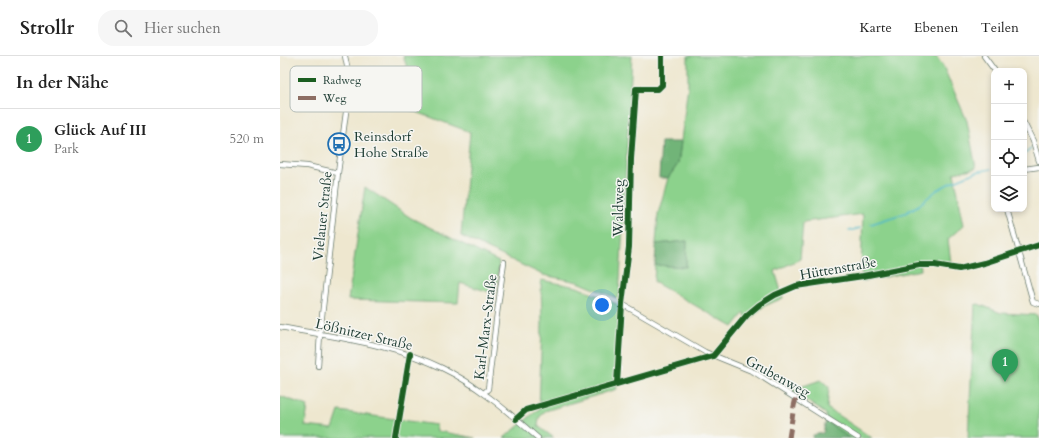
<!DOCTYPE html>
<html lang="de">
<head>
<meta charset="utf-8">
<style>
  body { margin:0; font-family:Cardo,serif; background:#f6f6f6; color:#222 }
  .controls { position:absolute; right:12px; top:12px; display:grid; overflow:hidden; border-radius:8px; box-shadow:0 2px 6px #0003 }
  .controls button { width:36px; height:36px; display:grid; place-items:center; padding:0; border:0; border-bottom:1px solid #e0e0e0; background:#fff; color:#222; font:20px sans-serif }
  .you { position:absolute; left:322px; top:249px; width:14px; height:14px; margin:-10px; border:3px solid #fff; border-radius:50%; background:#1a73e8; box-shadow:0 0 0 6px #1a73e833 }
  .badge { display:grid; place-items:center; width:26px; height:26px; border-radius:50%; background:#db2777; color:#fff; font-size:13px; font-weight:700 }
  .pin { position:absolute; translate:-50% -33px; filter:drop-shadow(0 1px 2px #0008) }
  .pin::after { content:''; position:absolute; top:21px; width:14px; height:12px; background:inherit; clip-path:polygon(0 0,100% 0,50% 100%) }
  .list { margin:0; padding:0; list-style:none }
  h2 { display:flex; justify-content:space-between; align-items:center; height:52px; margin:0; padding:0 16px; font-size:17px }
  h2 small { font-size:13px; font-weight:400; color:#767676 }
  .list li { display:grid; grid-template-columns:26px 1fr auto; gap:12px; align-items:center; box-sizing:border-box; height:60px; padding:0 16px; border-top:1px solid #e0e0e0 }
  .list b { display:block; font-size:15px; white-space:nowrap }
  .list p { margin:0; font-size:13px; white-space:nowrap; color:#767676 }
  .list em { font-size:13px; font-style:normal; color:#767676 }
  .icon { flex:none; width:22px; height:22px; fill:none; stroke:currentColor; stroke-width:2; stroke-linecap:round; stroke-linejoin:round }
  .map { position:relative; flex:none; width:759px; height:382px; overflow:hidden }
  header { display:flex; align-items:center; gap:24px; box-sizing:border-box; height:56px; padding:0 20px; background:#fff; border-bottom:1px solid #e0e0e0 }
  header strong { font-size:19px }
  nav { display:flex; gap:22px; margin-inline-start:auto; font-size:14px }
  .search { width:280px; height:36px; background:#f6f6f6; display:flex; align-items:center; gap:10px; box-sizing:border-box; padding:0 14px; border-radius:16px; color:#767676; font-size:15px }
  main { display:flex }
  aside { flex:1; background:#fff }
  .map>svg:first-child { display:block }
  .green { fill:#8cd28c; stroke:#568860 }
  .forest { fill:#71b478; stroke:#487856 }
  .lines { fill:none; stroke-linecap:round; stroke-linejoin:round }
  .stream { stroke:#4db9ca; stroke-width:1.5 }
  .street-casing { stroke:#67786a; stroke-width:6 }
  .street { stroke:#fff; stroke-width:4.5 }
  .quiet { stroke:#8d6e63; stroke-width:5; stroke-dasharray:10 5; stroke-linecap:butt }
  .cycleway-casing { stroke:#f6f6f2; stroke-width:8 }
  .cycleway { stroke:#1b5e20; stroke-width:6 }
  .labels { text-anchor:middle; stroke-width:3; stroke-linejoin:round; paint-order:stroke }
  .poi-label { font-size:14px; fill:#1f3d34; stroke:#f6f6f2; text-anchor:start }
  .street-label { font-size:14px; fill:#1f3d34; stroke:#f6f6f2 }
  .key { fill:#f6f6f2; stroke:#b6beb9; stroke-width:1 }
  .key-label { font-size:11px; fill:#1f3d34 }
</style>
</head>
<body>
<header>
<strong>Strollr</strong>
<div class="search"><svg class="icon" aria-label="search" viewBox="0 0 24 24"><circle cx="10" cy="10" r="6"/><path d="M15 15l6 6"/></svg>Hier suchen</div>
<nav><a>Karte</a><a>Ebenen</a><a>Teilen</a></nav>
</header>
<main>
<aside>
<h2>In der Nähe<small></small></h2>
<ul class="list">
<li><span class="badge" style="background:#2e9e5b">1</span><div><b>Glück Auf III</b><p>Park</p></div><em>520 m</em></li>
</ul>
</aside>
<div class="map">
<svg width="759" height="382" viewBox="0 0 759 382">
  <rect width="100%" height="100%" fill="#f6f6f2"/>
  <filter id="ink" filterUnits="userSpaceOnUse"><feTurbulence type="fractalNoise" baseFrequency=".025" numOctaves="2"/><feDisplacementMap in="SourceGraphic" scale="8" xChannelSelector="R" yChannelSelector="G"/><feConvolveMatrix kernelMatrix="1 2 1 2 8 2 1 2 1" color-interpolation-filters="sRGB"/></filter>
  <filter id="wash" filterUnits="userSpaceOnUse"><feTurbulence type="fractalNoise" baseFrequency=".012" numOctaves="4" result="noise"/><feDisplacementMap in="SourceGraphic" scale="16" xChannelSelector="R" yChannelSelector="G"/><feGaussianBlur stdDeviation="0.9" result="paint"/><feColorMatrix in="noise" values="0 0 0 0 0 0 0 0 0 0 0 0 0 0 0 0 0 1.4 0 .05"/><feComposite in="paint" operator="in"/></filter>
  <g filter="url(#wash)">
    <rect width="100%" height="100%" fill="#eee7cf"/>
    <g class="green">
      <polygon points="123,0 352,0 339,243 298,226 263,219 181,180 190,76 126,52 128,14"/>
      <polygon points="408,0 656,0 663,10 687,65 696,112 674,117 684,169 668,183 671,207 640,206 641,214 583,225 581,216 583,158 523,166 520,203 495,215 503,242 484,250 468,265 464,257 453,271 374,226 375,209 406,211 407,185 376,188 378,158 388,122 398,108 408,29"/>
      <polygon points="85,131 131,162 219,206 216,238 180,227 178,247 68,244"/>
      <polygon points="261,224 297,231 339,249 335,322 337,333 265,355 259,362 258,370 274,382 224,382 259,353 262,269"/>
      <polygon points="698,248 721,257 757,259 759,270 759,382 688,382 695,249"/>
      <polygon points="541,324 549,331 547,352 592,382 569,382 546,365 546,358 511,334"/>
      <polygon points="0,340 28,350 25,370 53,373 59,355 156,369 157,375 195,382 0,382"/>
    </g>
    <g class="forest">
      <polygon points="381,86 401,86 398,108 388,122 379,122"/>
      <polygon points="407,185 406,211 375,209 376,188"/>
      <polygon points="546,365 569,382 532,382 533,379 543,377"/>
    </g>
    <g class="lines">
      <g class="stream">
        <polyline points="744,98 751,93"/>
        <polyline points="591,168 625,157 639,149 657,134 672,126 696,116 711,113"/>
        <polyline points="569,175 580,172"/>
      </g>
    </g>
  </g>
  <g filter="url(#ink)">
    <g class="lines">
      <g class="street-casing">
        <g id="street">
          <polyline points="704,0 715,15"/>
          <polyline points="744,67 753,85 759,105"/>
          <polyline points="0,108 27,110 58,117"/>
          <polyline points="744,113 759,111"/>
          <polyline points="727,153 753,246 759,248"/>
          <polyline points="342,248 425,296 474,316 578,382"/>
          <path d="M0,271c53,10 113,17 162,41 36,17 66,44 96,70"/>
          <polyline points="38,310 40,278 58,117 68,41 69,20 65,0"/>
          <polyline points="337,327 342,248 349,191 351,103 356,33 378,33 382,29 382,0"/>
          <polyline points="204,337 208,333 216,265 224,206"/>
          <polyline points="236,363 246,354 433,300 467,259 479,249 495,239 516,230 583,220 639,209 655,209 679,213 704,207 759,189"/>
        </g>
      </g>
      <use href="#street" class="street"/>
      <polyline class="quiet" points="509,382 514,350 516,342"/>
      <g class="cycleway-casing">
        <g id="cycleway">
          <polyline points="337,327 342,248 349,191 351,103 356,33 378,33 382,29 382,0"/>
          <polyline points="236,363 246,354 433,300 467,259 479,249 495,239 516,230 583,220 639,209 655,209 679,213 704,207 759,189"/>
          <polyline points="116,382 130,298"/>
        </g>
      </g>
      <use href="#cycleway" class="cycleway"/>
    </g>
  </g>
  <defs>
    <g id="bus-ring" transform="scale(1.15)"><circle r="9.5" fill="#f6f6f2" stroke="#1f6fb2" stroke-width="1.5"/><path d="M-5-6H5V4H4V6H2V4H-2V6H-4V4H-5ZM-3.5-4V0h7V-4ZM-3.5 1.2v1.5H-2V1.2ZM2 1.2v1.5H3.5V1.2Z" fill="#1f6fb2"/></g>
  </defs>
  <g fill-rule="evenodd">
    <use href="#bus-ring" x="59" y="88"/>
  </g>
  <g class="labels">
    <g class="poi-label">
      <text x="74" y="85">Reinsdorf<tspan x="74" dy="16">Hohe Straße</tspan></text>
    </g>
    <g class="street-label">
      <text transform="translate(338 152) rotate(-89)" y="5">Waldweg</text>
      <text transform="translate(42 160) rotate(-84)" y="5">Vielauer Straße</text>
      <text transform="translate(558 212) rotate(-10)" y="5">Hüttenstraße</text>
      <text transform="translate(205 271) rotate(-83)" y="5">Karl-Marx-Straße</text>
      <text transform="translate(84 278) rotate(13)" y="5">Lößnitzer Straße</text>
      <text transform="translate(498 320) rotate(29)" y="5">Grubenweg</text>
    </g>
  </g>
  <rect x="10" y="10" width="132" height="46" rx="6" class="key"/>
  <rect x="18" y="22" width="18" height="4" fill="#1b5e20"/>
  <rect x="18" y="40" width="18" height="4" fill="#8d6e63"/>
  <g class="key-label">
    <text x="43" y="28">Radweg</text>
    <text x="43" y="46">Weg</text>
  </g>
</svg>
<div class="controls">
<button>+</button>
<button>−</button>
<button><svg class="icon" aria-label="locate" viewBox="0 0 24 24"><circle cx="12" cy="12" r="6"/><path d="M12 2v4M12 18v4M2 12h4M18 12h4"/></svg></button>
<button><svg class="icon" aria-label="layers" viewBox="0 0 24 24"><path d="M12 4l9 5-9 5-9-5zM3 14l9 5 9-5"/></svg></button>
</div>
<div class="you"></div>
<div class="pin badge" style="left:725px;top:326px;background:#2e9e5b">1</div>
</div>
</main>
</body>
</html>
